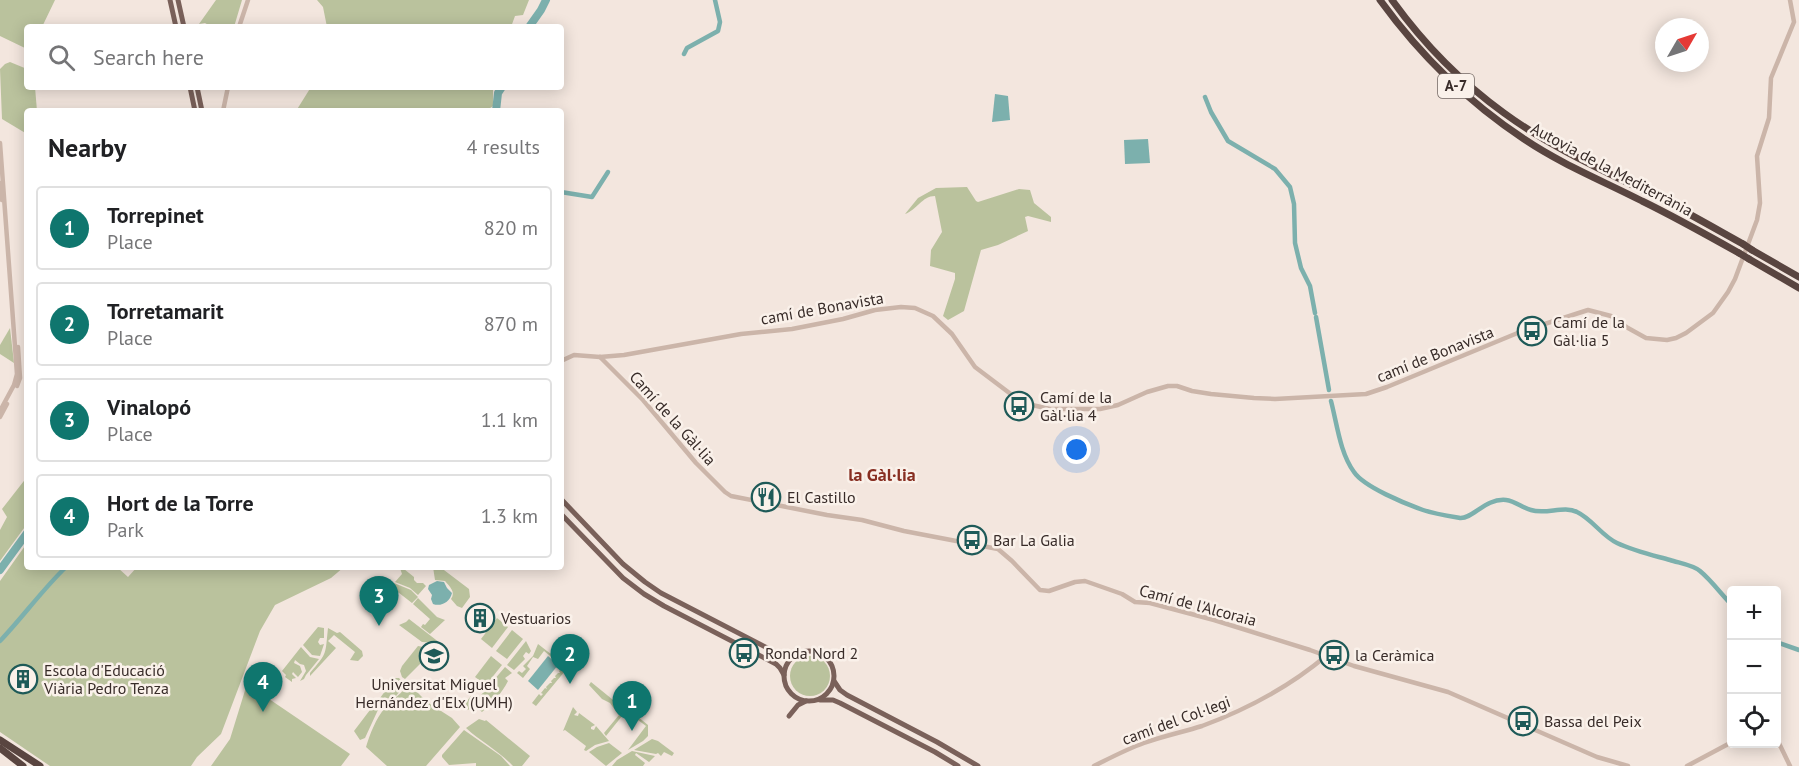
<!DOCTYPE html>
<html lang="en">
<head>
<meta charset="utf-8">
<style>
  body { margin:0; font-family:"PT Sans",sans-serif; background:#f6f6f6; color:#202124 }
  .controls { position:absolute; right:18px; bottom:18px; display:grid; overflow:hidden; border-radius:6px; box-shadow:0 3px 15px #0003 }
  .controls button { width:54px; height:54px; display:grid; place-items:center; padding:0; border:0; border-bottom:2px solid #e0e0e0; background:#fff; color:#202124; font:30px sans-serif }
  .compass { position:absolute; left:1655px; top:18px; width:54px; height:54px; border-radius:50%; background:#fff; box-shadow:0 3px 15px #0003; rotate:51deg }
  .you { position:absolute; left:1077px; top:450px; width:21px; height:21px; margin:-15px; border:4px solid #fff; border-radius:50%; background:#1a73e8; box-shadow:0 0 0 9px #1a73e833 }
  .badge { display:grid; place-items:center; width:39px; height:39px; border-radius:50%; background:#0f766e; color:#fff; font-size:20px; font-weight:700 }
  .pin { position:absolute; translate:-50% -50px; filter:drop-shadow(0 2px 3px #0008) }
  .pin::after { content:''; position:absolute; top:32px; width:21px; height:18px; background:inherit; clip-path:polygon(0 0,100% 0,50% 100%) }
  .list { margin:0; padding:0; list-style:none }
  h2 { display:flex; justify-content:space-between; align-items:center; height:78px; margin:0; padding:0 24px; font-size:26px }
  h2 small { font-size:20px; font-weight:400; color:#757577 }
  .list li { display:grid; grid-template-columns:39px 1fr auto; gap:18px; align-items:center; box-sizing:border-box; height:84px; margin:0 12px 12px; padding:0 12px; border:2px solid #e0e0e0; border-radius:6px }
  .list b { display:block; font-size:22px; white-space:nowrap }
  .list p { margin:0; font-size:20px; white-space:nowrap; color:#757577 }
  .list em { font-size:20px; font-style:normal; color:#757577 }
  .icon { flex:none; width:33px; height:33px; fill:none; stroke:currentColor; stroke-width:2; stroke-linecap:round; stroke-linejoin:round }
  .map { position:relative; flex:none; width:1799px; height:766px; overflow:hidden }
  .search { position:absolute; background:#fff; box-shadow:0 3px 15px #0003; left:24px; top:24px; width:540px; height:66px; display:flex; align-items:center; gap:15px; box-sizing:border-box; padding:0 21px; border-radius:6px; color:#757577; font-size:22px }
  .panel { position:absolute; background:#fff; box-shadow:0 3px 15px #0003; left:24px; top:108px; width:540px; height:462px; border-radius:6px }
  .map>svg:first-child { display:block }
  .green { fill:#bac29d }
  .water { fill:#7cb0ad }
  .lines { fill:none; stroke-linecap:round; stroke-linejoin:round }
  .canal { stroke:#7cb0ad; stroke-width:4.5 }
  .river { stroke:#7cb0ad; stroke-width:8 }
  .minor { stroke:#cbb5a9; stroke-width:4.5 }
  .major { stroke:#7a615a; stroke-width:5 }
  .highway { stroke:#594540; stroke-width:7 }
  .highway-bridge { stroke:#594540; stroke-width:7 }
  .labels { text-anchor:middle; stroke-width:5; stroke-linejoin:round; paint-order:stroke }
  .shield { fill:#faf1ea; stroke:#726763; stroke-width:1.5 }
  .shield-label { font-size:15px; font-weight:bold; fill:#382c29 }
  .street-label { font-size:16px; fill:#382c29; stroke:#faf1ea }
  .poi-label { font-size:16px; fill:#382c29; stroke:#faf1ea; text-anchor:start }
  .neighbourhood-label { font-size:18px; font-weight:bold; fill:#882f22; stroke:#faf1ea }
</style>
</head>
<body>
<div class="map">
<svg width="1799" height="766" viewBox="0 0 1799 766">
  <rect width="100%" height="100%" fill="#f3e6de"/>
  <g class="green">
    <polygon points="0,0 55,0 42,27 27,27 27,49 0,36"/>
    <polygon points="216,0 242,0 234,27 212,27 205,23 199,24"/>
    <polygon points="317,0 529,0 523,15 515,16 511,27 327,27 323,7"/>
    <polygon points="10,62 27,69 27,87 35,87 37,111 27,111 27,134 2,119 0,69 5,64"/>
    <polygon points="311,87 493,87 493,106 486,111 296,111"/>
    <path d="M967,187l9,14 2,1 41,-13 11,1 4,13 17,14v5l-23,-6 -3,1 3,14 -30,14 -17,5 -17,61 -16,9 -5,-4 12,-37v-6l-25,-7 1,-16 11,-18 -7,-36c-13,0 -18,14 -30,18l13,-16 18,-10z"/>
    <polygon points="10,328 14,363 0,354 0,345"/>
    <polygon points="27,477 27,524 0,561 0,530 7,517 2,509"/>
    <polygon points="27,543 27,567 117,567 128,577 137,567 344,567 331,578 275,605 260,631 221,734 197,757 191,766 50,766 0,732 0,581"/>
    <path d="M433,567h7l29,22 1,8 -8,11 -5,-2 -6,-7c5,-7 -1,-12 -6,-18l-10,-1z"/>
    <polygon points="400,568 404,569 414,577 414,580 417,583 423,583 426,586 418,595 410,588 395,582 402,574"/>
    <polygon points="394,583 411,590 418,597 412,603 394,589 388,595 391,599 379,592"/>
    <polygon points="418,598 437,617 445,620 430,634 421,627 423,624 425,625 430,619 413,604"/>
    <polygon points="497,618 508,627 492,648 481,639"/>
    <polygon points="409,619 440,643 422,642 399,625 406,622"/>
    <polygon points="318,627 324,628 324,638 320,638 318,642 320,645 324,644 320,656 312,655 303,645"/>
    <path d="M328,628l9,5 3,-1 22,19 1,5 -5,5 -8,-1 5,-8 -21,-17 -6,6 8,7 -26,28v-3c18,-21 15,-18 18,-45z"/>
    <polygon points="512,630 523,639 507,659 496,651"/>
    <polygon points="526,641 531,651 529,654 526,652 523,656 525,659 514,670 507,665"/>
    <polygon points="538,644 565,665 567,663 570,665 536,706 532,703 539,694 541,696 543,694 541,693 545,688 547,689 546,687 550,683 552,683 551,681 554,678 556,678 555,676 558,673 560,673 559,671 562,668 565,668 544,651 538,659 533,657 527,666 530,669 523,678 517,673 519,671 522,673 526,669 523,666 533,656"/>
    <polygon points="418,646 435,649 405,679 402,677 400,671 402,666"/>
    <polygon points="301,647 310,657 319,659 306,675 304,679 300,681 306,671 304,665 300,664 295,660 294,663 300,666 302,672 298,677 293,672 292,674 296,678 292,679 292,682 285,677 286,675 282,671"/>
    <polygon points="491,656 502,665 486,685 475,677"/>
    <circle cx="810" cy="676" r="20"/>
    <path d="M505,667l7,6 -7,5 3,3c-6,12 -16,23 -26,31l-9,-7 -5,5 -5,-4 8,-10 5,5z"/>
    <polygon points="395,678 399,678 405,685 396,696 382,708 377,702"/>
    <polygon points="591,682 623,708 618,714 610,703 602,699 589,685"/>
    <polygon points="247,684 350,754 341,766 211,766 230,739"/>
    <path d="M409,684l18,18 25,16 8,9 -34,39h-39l-21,-19c4,-13 10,-29 19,-39 8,-9 17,-15 24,-24z"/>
    <polygon points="373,706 378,710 377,712 365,738 360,740 354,731"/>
    <polygon points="573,707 577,712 574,715 578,716 579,713 595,725 591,727 591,729 594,730 596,726 609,741 595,745 586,751 584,750 586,746 565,730 563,731"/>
    <polygon points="627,708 648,725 648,736 643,741 628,750 646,726 626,711 606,736 604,733 624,709"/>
    <path d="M479,719l6,2 1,-1 44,36 -8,10h-9c-15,-16 -32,-24 -47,-38z"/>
    <polygon points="464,730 501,756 510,766 476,766 476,763 449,765 442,757 442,755"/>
    <polygon points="652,739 658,741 674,753 672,756 664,752 661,756 658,753 656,754 634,750"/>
    <polygon points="609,743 622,753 606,766 589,752 597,747"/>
    <polygon points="632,751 655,756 649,762 636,753 635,755 645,763 643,766 612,766 617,760"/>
  </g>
  <g class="water">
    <polygon points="995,94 1008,96 1010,120 992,122"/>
    <polygon points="1148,139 1150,163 1125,164 1124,140"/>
    <path d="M437,581l7,1 3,6 5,5c-2,9 -11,14 -19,11l-2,-5 1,-4 -4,-6 1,-4z"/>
    <polygon points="548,656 558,665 538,690 528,681"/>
  </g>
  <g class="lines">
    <g class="canal">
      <polyline points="684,54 687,48 718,31 720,22 715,0"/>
      <polyline points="1205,97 1211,112 1228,141 1275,169 1290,187 1294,204 1295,243 1301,268 1310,286 1315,313"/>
      <polyline points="561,192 592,197 608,172"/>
      <polyline points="1316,317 1329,390"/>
      <path d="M1331,401c6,23 9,52 23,71 10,15 52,32 69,38 12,4 25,6 37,8 13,1 25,-20 46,-18 9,1 17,8 25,10 15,5 33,-5 46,2 15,7 25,24 40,31 17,8 35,12 53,17 9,3 23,5 30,11 12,10 21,23 32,34"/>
      <path d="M0,641c23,-24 42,-51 66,-74"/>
      <polyline points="1776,642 1799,650"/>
    </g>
    <g class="river">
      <polyline points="529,27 541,10 546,0"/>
      <polyline points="496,111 498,93 502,87"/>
      <polyline points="0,570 27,533"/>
    </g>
    <g class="minor">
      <polyline points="239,27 248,0"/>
      <polyline points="223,111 228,87"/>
      <polyline points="0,143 17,374 14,385 0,411"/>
      <polyline points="0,183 2,200"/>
      <polyline points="600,357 643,400 696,463 725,492 731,496 827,515 862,520 904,531 998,549 1012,561 1040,590 1049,591 1075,582 1085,581 1122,594 1135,602 1150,603 1214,620 1310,650 1354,666 1448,692 1597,757 1628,766"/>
      <polyline points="561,361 574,355 600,357 624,355 741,334 792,329 843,319 875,310 901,307 915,308 933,316 952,334 975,367 1016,398 1032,405 1050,409 1100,409 1118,405 1147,392 1168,386 1177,386 1192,391 1211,394 1254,398 1275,399 1366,394 1387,387 1520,332 1588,310 1611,316 1628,328 1646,338 1667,340 1676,338 1686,333 1713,313 1728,292 1735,279 1757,220 1760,203 1757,156 1769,118 1771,78 1794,22 1790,0"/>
      <polyline points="17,386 20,378 18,347"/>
      <polyline points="0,417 7,404"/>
      <polyline points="1776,737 1790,766"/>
      <path d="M1094,766c16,-8 33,-17 50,-23 19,-7 39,-11 58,-17 46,-17 87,-39 124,-70"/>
      <polyline points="1687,766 1732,742"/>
    </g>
    <g class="major">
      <polyline points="170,0 176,27"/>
      <polyline points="178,0 184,27"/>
      <polyline points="190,87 195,111"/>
      <polyline points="197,87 202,111"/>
      <polyline points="561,499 623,564 645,582 661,593 775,652 784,655 796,654"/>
      <polyline points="561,514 623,578 644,594 664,606 776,664 780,668 784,675"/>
      <circle cx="809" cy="676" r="25"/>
      <polyline points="834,681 840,690 847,695 937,742 978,766"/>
      <polyline points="820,700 833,700 840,703 935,752 958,766"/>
      <polyline points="789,716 798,705 806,701"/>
    </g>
    <g class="highway">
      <path d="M1380,0c40,55 88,102 144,139 37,25 79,42 118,62 33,16 65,34 97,52"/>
      <path d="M1392,0c31,43 69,82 112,113 49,36 105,60 159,87 27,14 53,29 80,44"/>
      <polyline points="1752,250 1799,277"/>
      <polyline points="1749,259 1799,288"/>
      <polyline points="0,740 40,766"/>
      <polyline points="0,748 23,766"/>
    </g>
    <g class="highway-bridge">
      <polyline points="1743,244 1752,250"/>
      <polyline points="1739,253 1749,259"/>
    </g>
  </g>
  <defs>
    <g id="bus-ring" transform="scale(1.5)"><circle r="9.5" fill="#faf1ea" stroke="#1e5a58" stroke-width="1.5"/><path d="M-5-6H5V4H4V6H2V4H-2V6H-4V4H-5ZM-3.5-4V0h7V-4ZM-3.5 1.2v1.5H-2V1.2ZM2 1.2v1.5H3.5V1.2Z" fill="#1e5a58"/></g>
    <g id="restaurant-ring" transform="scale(1.5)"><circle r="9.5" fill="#faf1ea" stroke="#1e5a58" stroke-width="1.5"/><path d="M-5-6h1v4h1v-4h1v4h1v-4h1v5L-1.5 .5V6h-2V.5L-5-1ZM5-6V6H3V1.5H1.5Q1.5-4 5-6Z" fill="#1e5a58"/></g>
    <g id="building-ring" transform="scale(1.5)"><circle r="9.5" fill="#faf1ea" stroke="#1e5a58" stroke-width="1.5"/><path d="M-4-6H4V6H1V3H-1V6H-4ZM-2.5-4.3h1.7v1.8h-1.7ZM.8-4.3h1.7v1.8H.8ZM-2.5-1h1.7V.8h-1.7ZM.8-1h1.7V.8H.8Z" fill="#1e5a58"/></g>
    <g id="university-ring" transform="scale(1.5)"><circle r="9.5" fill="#faf1ea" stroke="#1e5a58" stroke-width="1.5"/><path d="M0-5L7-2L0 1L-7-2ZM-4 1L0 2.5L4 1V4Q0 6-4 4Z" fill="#1e5a58"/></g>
  </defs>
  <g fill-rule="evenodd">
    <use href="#bus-ring" x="1532" y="331"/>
    <use href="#bus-ring" x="1019" y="406"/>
    <use href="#restaurant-ring" x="766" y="497"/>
    <use href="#bus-ring" x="972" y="540"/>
    <use href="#building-ring" x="480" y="618"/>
    <use href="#bus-ring" x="744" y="653"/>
    <use href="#bus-ring" x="1334" y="655"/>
    <use href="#university-ring" x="434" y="656"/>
    <use href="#building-ring" x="23" y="679"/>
    <use href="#bus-ring" x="1523" y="721"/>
  </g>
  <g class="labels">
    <rect class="shield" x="1438" y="74" width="36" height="24" rx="4.5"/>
    <g class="shield-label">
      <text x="1456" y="91">A-7</text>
    </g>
    <g class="street-label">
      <text transform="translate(1612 169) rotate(28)" y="6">Autovia de la Mediterrània</text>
      <text transform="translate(822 308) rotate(-10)" y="6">camí de Bonavista</text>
      <text transform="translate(1435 354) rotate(-22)" y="6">camí de Bonavista</text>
      <text transform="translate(673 418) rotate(48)" y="6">Camí de la Gàl·lia</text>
      <text transform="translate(1198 605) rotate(15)" y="6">Camí de l'Alcoraia</text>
      <text transform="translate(1176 720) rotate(-20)" y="6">camí del Col·legi</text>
    </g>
    <g class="poi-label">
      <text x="1553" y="328">Camí de la<tspan x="1553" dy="18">Gàl·lia 5</tspan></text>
      <text x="1040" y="403">Camí de la<tspan x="1040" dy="18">Gàl·lia 4</tspan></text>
      <text x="787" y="503">El Castillo</text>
      <text x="993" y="546">Bar La Galia</text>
      <text x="501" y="624">Vestuarios</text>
      <text x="765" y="659">Ronda Nord 2</text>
      <text x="1355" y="661">la Ceràmica</text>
      <text x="44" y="676">Escola d'Educació<tspan x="44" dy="18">Viària Pedro Tenza</tspan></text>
      <text x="434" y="690" text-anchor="middle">Universitat Miguel<tspan x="434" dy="18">Hernández d'Elx (UMH)</tspan></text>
      <text x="1544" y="727">Bassa del Peix</text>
    </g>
    <g class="neighbourhood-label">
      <text x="882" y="481">la Gàl·lia</text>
    </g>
  </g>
</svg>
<div class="controls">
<button>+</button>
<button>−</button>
<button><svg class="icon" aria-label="locate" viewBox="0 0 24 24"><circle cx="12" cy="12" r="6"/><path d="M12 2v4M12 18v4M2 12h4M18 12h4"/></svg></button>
</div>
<svg class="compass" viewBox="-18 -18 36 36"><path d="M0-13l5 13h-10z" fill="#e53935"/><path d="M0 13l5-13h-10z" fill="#757577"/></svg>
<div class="you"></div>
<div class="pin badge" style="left:632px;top:731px">1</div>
<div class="pin badge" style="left:570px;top:684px">2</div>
<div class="pin badge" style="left:379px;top:626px">3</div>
<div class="pin badge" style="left:263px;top:712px">4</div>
<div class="search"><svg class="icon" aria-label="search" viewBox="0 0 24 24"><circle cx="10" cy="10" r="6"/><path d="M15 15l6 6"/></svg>Search here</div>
<section class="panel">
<h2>Nearby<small>4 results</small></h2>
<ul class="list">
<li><span class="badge">1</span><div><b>Torrepinet</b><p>Place</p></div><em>820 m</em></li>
<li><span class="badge">2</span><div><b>Torretamarit</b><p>Place</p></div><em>870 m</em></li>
<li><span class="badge">3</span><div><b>Vinalopó</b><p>Place</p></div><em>1.1 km</em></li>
<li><span class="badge">4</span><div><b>Hort de la Torre</b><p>Park</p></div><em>1.3 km</em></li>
</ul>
</section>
</div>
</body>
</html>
